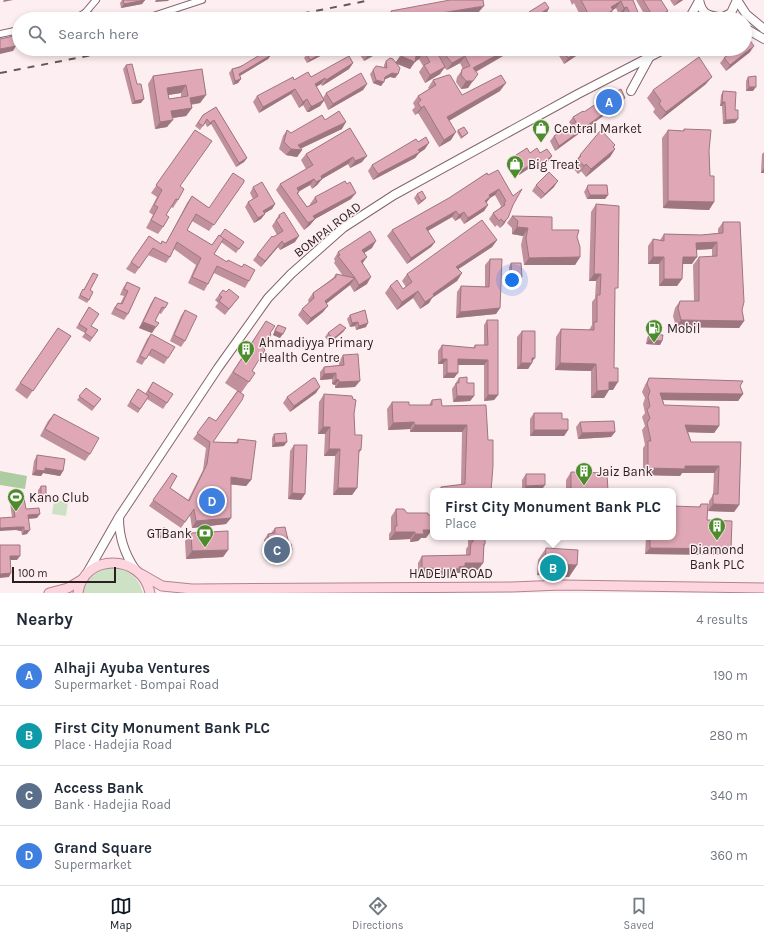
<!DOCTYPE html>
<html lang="en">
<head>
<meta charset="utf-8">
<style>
  body { margin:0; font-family:Karla,sans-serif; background:#f6f6f7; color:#1f2937 }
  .scale { position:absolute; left:12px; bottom:10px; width:104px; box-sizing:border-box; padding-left:4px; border:2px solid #2c1f22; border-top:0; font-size:11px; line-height:14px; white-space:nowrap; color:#2c1f22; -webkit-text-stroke:3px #fdeef1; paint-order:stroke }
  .you { position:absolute; left:512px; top:280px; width:14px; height:14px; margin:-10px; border:3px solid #fff; border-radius:50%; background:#1a73e8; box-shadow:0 0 0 6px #1a73e833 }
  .badge { display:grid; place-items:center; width:26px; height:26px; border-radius:50%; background:#111827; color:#fff; font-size:13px; font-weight:700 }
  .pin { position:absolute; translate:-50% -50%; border:2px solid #fff; box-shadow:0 1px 4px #0006 }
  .popup { position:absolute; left:430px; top:488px; width:246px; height:52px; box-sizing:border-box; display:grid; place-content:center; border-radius:8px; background:#fff; filter:drop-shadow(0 1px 3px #0005); font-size:13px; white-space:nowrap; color:#747a83 }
  .popup b { font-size:15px; color:#1f2937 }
  .popup::after { content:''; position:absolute; left:50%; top:100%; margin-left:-8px; border:8px solid transparent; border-top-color:#fff }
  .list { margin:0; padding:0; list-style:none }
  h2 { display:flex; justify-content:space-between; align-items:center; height:52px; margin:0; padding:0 16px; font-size:17px }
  h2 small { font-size:13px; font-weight:400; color:#747a83 }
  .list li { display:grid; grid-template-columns:26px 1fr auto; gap:12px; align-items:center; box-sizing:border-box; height:60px; padding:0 16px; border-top:1px solid #e0e1e3 }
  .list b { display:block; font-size:15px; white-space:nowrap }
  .list p { margin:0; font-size:13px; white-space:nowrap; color:#747a83 }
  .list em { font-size:13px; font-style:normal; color:#747a83 }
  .icon { flex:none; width:22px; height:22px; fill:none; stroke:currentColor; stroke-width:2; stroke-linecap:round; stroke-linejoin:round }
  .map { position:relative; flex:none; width:764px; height:593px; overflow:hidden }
  .search { position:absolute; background:#fff; box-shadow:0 2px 6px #0003; left:12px; right:12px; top:12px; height:44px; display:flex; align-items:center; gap:10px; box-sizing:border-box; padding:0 14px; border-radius:22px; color:#747a83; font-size:15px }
  .sheet { height:292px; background:#fff }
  nav { display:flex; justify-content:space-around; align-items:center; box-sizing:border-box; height:56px; border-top:1px solid #e0e1e3; background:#fff; font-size:11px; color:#747a83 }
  nav a { display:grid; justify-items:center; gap:2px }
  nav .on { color:#111827 }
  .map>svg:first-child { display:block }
  .green { fill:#cde2c5 }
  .water { fill:#adcca1 }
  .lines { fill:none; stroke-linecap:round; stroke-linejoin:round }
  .minor-casing { stroke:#84656d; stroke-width:8 }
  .secondary-casing { stroke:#84656d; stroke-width:10 }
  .primary-casing { stroke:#b3838f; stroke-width:11 }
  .minor { stroke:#fff; stroke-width:6 }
  .secondary { stroke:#fff; stroke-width:8 }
  .primary { stroke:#fdd5df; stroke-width:9 }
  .rail { stroke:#65585b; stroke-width:2; stroke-dasharray:7 7; stroke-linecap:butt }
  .wall { fill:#c1909d; fill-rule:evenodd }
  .shaded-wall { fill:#9d7680 }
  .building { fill:#e0a8b7; stroke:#9d7680; fill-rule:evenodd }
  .labels { text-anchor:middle; stroke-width:3; stroke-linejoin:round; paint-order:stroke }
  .poi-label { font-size:13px; fill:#2c1f22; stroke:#fdeef1; text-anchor:start }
  .street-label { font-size:13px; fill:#2c1f22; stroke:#fdeef1 }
</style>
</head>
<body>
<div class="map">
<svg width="764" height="593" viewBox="0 0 764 593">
  <rect width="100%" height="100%" fill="#fdeef1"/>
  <g class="green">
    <polygon points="54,500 68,502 66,516 52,514"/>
    <path d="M107,568c19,-1 31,7 36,25h-60c3,-14 11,-20 24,-25z"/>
  </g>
  <polygon class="water" points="0,471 27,476 25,489 0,485"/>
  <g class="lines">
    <g class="minor-casing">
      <g id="minor">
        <polyline points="85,13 98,19"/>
        <polyline points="74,19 85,13 96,0"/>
        <polyline points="144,19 202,0"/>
        <polyline points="0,34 19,30"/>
      </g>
    </g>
    <g class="secondary-casing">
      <g id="secondary">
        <path d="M699,0c4,19 13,14 26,19"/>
        <polyline points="737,0 746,14 764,29"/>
        <polyline points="721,18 731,13 737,0"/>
        <polyline points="689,19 699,1"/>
        <polyline points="745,28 764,39"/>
        <polyline points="631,91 649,58"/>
        <path d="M119,518c0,20 5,35 16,51"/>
        <polyline points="87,573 119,517 218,368 268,298 291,274 343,228 394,195 578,94 665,49"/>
      </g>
    </g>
    <g class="primary-casing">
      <g id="primary">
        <polyline points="141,574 162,586 192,589 512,587 562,585 764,588"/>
        <polyline points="49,593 68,588 83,579"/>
        <path d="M78,593c5,-40 64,-40 72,0"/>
      </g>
    </g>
    <use href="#minor" class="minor"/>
    <use href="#secondary" class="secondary"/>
    <use href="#primary" class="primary"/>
    <g class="rail">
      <polyline points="275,19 371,0"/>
      <polyline points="0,73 123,49"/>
    </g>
  </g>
  <g class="wall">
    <polygon points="122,0 145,0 142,4 121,8 120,3"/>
    <polygon points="570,0 633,0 637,19 624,19 622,14 619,15 616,8 613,10 608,18 606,19 582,19 574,3 572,5"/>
    <polygon points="636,0 661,0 664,16 659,19 647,19"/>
    <polygon points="670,0 683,0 674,6"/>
    <polygon points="549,8 547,12 535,19 528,19 526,16 529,12"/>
    <polygon points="391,11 478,13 443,19 386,19"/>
    <polygon points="329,49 326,53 307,63 304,58 307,54"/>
    <polygon points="361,49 385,49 364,61 358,52"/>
    <polygon points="404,49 414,49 414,50 416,49 515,49 476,72 468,88 461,89 456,82 457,77 463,69 460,63 447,70 444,68 440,74 425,83 419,72 423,66 419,59 415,61 410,69 397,64 398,74 395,78 390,77 384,79 381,86 373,83 370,74 373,70 384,68 384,65 386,61 396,62"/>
    <polygon points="562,49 586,49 585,50 564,64 558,54"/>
    <polygon points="730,49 745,49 750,52 726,71 720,63 724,58 732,51"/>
    <polygon points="271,55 268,59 240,76 241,79 238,83 233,85 229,73 232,69"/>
    <polygon points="353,63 349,69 322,86 321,84 316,87 323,98 326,93 367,84 363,90 328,110 324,101 320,106 309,112 307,112 303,105 299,108 291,94 259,113 253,102 257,96 294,80 311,77"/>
    <polygon points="126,65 141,103 132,104 123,69"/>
    <path d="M202,69l4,26 -6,8 -9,2 1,3 -6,8 -14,2 -5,9 -12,2 -7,-45 5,-8zM181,93v4l-12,2 -1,-4z"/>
    <polygon points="748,77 753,91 746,91 746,81"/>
    <polygon points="433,80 462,95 500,91 449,120 451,140 439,147 418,113 415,115 412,110 415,107 413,103 418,96 429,89 428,88"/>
    <polygon points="706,84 660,120 653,112 655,109 647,98 653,90"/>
    <polygon points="723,91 735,110 735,123 723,124 722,106 720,106 721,95"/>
    <polygon points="625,98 621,103 555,151 550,141 554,136 571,125 569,122 573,117 584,112 596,104 598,101"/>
    <polygon points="216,107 247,158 244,162 236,167 211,124 207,127 205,123 200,130 195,126 203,115"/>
    <polygon points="325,120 342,129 301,148 302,150 297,157 286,155 279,149 283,136 287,130 291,133"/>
    <polygon points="350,128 362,162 350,168 348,164 322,179 317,185 312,189 310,185 299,191 298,194 307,207 310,205 310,204 315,197 351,199 315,219 310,225 304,230 276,190 280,184 306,169 301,160 306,154"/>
    <polygon points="684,129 709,151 710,176 714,202 709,210 663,208 662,138 668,130 683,131"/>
    <polygon points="195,130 180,186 178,200 173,208 171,207 166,215 163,227 158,234 146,228 153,215 149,212 157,197 151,193"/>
    <polygon points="458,130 468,133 466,135 461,139 457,132"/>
    <polygon points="418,142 425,149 419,153 415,158 373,180 368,171 372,165"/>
    <polygon points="615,145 614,147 615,149 610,157 586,177 581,171 578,174 572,167 575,163 574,163 580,155"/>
    <polygon points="764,152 764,173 761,173 762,154"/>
    <polygon points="530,153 540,153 552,156 549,161 537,169 534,165 519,175 510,162 513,157"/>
    <polygon points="487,173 513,205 504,224 500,228 497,225 495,227 489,219 493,213 500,208 501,206 495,195 490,198 486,203 488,205 484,211 464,224 460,218 455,221 452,217 428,231 435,242 431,247 407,264 387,236 392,230 449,198"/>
    <polygon points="244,182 209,231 192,221 187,230 212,245 219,235 244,242 236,253 221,242 214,254 227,262 242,267 244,264 249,281 245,288 214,273 208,284 204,291 188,283 196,265 174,249 170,257 166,263 148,255 135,274 126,269 149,236 160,244 162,241 166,243 187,203 192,196 209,208"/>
    <polygon points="536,185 554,187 541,199 532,191"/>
    <polygon points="588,185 608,195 605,199 587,199 584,192"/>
    <polygon points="253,187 275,204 272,209 265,213 261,219 254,223 245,207 248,202 253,199 250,193"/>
    <polygon points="417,194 426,198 423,201 418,205 414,198"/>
    <polygon points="596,204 615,292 613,390 609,390 604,398 591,398 591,371 555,370 556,337 561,329 589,330 592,325 592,302 595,298 596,281 589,281 591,212"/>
    <polygon points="279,215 295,242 280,250 278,247 261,267 253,260 257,255 273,237 277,235 272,226"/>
    <polygon points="512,216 552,230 580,257 575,265 524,265 521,245 523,236 512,234 512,228 507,223"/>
    <polygon points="723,222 744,321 739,328 676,327 673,316 675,308 680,301 694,301 693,265 699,257 712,257 712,249 696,250 692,264 682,264 682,279 677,286 659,286 659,264 648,264 648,246 653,239 660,240 664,234 701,235 718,233 718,229"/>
    <polygon points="497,240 492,247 458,269 462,273 457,281 432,298 429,303 420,309 413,298 397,310 385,293 390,286 403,289 406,287 402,281 407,274"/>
    <polygon points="372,248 364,253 363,263 367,284 354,292 350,285 326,303 323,312 307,325 298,315 302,309 309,303 308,300 313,293 333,278 336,274 343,276 334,263 335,261 334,259 338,252"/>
    <polygon points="490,259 500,308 496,314 456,318 457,292 461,286 485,287 485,265"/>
    <polygon points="511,263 519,281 509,281 509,267"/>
    <polygon points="93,273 89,300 87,303 78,298 83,289 84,289"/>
    <polygon points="127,282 140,288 128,314 124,320 111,314 114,308 118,303 120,304 124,296 120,295 123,288"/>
    <polygon points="226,292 239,297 225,315 215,307 218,303 215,300 219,295"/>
    <polygon points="155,297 165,308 161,314 159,313 155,321 152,333 139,328 151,303"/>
    <polygon points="89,307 91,326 98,330 90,342 82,337 85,333 76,328"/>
    <polygon points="185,310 185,341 181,347 170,341 181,316"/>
    <polygon points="350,315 366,327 356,330 355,326 350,327 347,319"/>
    <polygon points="487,320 498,395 494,400 484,401 484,365 458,365 454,378 443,378 443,364 438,364 438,351 442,345 473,348 475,345 484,345 484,325"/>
    <polygon points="266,321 270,333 252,371 255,373 241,393 213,442 236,442 238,439 251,480 246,486 231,484 231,518 226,524 192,528 190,515 181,528 149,506 172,473 170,488 188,500 203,470 206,448 193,439 209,417 216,421 237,391 225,383"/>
    <polygon points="278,325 280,338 273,335 275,329"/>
    <polygon points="58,328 71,336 27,399 15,390"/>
    <polygon points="346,328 343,332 330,343 325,337 328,333"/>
    <polygon points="522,331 532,362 528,369 517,369 517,337"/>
    <polygon points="151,334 168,358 164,364 148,355 142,365 136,362 147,339"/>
    <polygon points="649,334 662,341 660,345 646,344 647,338"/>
    <polygon points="343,355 355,387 335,388 335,385 332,384 332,379 320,380 320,372 324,367 339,365 339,361"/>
    <polygon points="459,378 467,383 474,396 470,401 453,402 452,389"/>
    <polygon points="649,378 740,386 743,394 738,401 663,400 664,405 719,426 714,433 688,432 691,442 741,442 739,505 734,512 708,511 709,501 713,495 714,473 682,473 680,476 643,475 643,448 645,445 642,430 645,426 642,417 645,413 643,404 645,398 642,392 645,385"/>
    <polygon points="153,382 167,403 163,409 147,399 138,413 127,406 138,389 145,394"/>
    <polygon points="86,388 101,399 92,411 77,400"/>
    <polygon points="316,393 290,412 283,403 287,397"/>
    <polygon points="324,394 354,414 355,435 361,450 358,454 357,488 352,495 333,495 335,456 324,456 325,434 318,434 319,402"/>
    <polygon points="432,400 488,440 491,491 438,491 441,487 461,485 462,432 410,432 410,429 388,430 387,409 392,402 409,405 429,405"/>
    <polygon points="534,413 562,419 568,430 564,436 530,436 530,419"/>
    <polygon points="54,414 90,454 85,461 40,436 48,421"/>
    <polygon points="580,422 615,432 611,437 578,439 576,427"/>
    <polygon points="274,434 284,446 272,447 272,438"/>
    <polygon points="294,445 305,494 301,500 288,499 290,451"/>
    <polygon points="37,455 63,471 60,476 43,473 41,476 32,475 34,461"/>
    <polygon points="571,472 608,491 566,491 566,480"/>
    <polygon points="526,474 541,491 522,491 522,480"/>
    <polygon points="41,486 46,496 43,499 38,499 38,490"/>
    <polygon points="13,500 37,518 28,519 27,534 22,535 21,531 16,530 12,517 10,503"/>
    <polygon points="701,504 707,520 731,549 727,555 645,554 646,537 673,537"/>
    <polygon points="396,509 426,538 421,538 418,541 410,542 410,539 389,540 389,534 391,531 391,517"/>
    <polygon points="275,528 289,544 288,556 286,556 284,559 266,561 264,540 268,534 271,533"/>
    <polygon points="158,533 166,533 160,539 156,535"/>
    <polygon points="191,533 228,550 223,557 186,559 185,541"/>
    <polygon points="468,537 485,537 485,544 484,547 483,563 478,570 463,570 460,573 456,573 454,576 418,575 418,563 422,556 466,555 466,549 468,546"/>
    <polygon points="546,548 577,565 569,577 537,575 538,560"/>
  </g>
  <g class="shaded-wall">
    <polygon points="4,0 13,0 3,2"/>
    <polygon points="145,0 142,4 121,8 124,4"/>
    <polygon points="156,0 169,0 168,1 155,2"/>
    <polygon points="679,0 683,0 674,6 678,1"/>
    <polygon points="621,1 616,8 606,14 611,7"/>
    <polygon points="484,6 478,13 443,19 426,19 429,15"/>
    <polygon points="627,7 622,14 619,15 624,8"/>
    <polygon points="549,8 547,12 535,19 532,19 533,18"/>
    <polygon points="613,10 608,18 606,19 599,19"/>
    <polygon points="668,11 664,16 659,19 653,19"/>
    <polygon points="639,15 637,19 631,19 632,18"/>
    <polygon points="16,46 13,51 0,54 0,49"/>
    <polygon points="754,46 750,52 726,71 730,65"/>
    <polygon points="329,49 326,53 307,63 310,60"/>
    <polygon points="377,49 385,49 364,61 369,53"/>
    <polygon points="508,49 515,49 468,76 473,68"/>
    <polygon points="582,49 586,49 585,50 564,64 568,58"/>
    <polygon points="613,49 617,49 611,52"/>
    <polygon points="424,52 419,59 415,62 410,69 395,63 401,56 416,56"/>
    <polygon points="271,55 268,59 236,78 239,74"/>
    <polygon points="465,56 460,63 447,70 452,63"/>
    <polygon points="353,63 349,69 322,86 326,80"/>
    <polygon points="445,67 440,74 425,83 430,75"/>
    <polygon points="392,73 398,74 395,78 390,77 382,81 385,77"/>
    <polygon points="712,77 706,84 660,120 666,112"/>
    <polygon points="325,78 321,84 311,90 315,84"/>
    <polygon points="241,79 238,83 233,85 235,81"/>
    <polygon points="376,80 384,82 381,86 373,83"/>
    <polygon points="466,81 473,81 468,88 461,89"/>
    <polygon points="506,83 500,91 442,125 447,117"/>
    <polygon points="367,84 363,90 328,110 333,104"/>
    <polygon points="186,85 181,93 162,96 167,88"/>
    <polygon points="749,87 756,87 753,91 746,91"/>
    <polygon points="295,89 291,94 259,113 263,107"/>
    <polygon points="206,95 200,103 185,105 190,98"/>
    <polygon points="625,98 621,103 555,151 559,146"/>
    <polygon points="144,99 141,103 132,104 135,101"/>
    <polygon points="307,99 303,105 299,108 303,102"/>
    <polygon points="324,100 320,106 309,112 307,112 311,106"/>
    <polygon points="722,102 725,102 722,106 720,106"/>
    <polygon points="424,106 418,113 415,115 421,108"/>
    <polygon points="192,108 186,116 166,119 171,111"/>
    <polygon points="738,119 735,123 723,124 726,120"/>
    <polygon points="173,120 167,127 155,129 160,122"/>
    <polygon points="214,120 211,124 207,127 210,123"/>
    <polygon points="346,122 342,129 298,150 302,150 297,157 286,155 291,149"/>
    <polygon points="456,132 451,140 439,147 444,140"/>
    <polygon points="429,143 425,149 419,153 415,158 373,180 378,174"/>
    <polygon points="615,149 610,157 586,177 591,169"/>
    <polygon points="367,156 362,162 350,168 355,161"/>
    <polygon points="552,156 549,161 537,169 541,164"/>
    <polygon points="353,157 348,164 322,179 317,185 312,189 321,176"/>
    <polygon points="247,158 244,162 236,167 239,163"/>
    <polygon points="538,160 534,165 519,175 522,170"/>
    <polygon points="586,164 581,171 578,174 584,166"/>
    <polygon points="764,168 764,173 761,173"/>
    <polygon points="314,179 310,185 293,195 297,188"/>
    <polygon points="558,181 554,187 541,199 545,194"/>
    <polygon points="499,189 495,195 490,198 486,203 481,207 489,195"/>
    <polygon points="356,193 351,199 315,219 310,225 304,230 313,216"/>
    <polygon points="590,195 608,195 605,199 587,199"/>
    <polygon points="426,198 423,201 418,205 421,201"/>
    <polygon points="668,201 714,202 709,210 663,208"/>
    <polygon points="275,204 272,209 260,216 263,211"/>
    <polygon points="488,205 484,211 464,224 468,218"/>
    <polygon points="456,211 452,217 422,234 426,228"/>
    <polygon points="464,212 460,218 455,221 459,215"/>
    <polygon points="265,214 261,219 254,223 258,218"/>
    <polygon points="508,218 504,224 500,228 504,222"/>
    <polygon points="517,227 528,228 523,236 512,234"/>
    <polygon points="299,236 295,242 280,250 284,244"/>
    <polygon points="497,240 492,247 451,274 456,267"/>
    <polygon points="282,241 278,247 261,267 265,261"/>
    <polygon points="376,241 372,248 358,257 362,250"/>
    <polygon points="435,242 431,247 407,264 411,258"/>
    <polygon points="717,242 712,249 691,250 696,243"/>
    <polygon points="367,257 362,264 361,261"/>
    <polygon points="580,257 575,265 524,265 529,258"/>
    <polygon points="653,257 664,257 659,264 648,264"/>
    <polygon points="683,257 697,257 692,264 678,264"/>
    <polygon points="462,273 457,281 432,298 429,303 420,309 425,302 433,294"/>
    <polygon points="594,274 601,274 596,281 589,281"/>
    <polygon points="371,277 367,284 354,292 359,285"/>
    <polygon points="522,277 519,281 509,281 512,278"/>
    <polygon points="355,278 350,285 321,308 325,301"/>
    <polygon points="664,279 682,279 677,286 659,286"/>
    <polygon points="418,291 413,298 397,310 402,302"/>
    <polygon points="328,306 323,312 307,325 311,318"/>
    <polygon points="500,308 496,314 456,318 460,312"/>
    <polygon points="681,320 744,321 739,328 676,327"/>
    <polygon points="143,322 156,327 152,333 139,328"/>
    <polygon points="358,322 355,326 350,327 352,323"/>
    <polygon points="368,323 366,327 356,330 359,326"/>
    <polygon points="346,328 343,332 330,343 333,339"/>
    <polygon points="275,331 283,334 280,338 273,335"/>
    <polygon points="649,340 662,341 660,345 646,344"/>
    <polygon points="532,358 535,358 531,363 532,363 528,369 517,369 521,363"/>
    <polygon points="442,359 447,359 443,364 438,364"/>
    <polygon points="458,359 488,360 484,365 454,365"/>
    <polygon points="560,363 596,364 591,371 555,370"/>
    <polygon points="336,373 332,379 320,380 324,374"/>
    <polygon points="447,373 458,373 454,378 443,378"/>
    <polygon points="336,379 339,380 335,385 332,384"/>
    <polygon points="360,381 355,387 335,388 339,382"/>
    <polygon points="609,382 618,382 613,390 603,390"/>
    <polygon points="320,387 316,393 290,412 294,406"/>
    <polygon points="609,390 604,398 591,398 597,391"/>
    <polygon points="660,393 743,394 738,401 655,400"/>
    <polygon points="488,395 498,395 494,400 484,401"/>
    <polygon points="457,396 474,396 470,401 453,402"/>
    <polygon points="414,422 410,429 388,430 393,423"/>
    <polygon points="415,425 467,425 462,432 410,432"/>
    <polygon points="685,425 719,426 714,433 681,432"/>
    <polygon points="323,427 330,427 325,434 318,434"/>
    <polygon points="534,430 568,430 564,436 530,436"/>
    <polygon points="615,432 611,437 578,439 582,433"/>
    <polygon points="287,442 284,446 272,447 275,443"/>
    <polygon points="329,449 340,449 335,456 324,456"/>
    <polygon points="685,466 719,466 714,473 682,473 680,476 643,475 648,468"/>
    <polygon points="45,468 63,471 60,476 43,473 41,476 32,475 36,470"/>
    <polygon points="231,477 251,480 246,486 226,484"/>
    <polygon points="545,485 541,491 523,491 526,486"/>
    <polygon points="338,488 357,488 352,495 333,495"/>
    <polygon points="292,493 305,494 301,500 288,499"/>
    <polygon points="41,495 46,496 43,499 38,499"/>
    <polygon points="713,504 739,505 734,512 708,511"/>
    <polygon points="40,514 37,518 25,519 28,515"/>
    <polygon points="231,518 226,524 192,528 196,521"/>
    <polygon points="18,527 24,527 21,531 16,530 0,531 0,528"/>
    <polygon points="30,530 27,534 22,535 24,531"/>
    <polygon points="423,530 432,530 426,538 421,538 418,541 410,542 415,534"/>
    <polygon points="395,532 415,532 410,539 389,540"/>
    <polygon points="568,537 598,537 596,540 567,538"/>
    <polygon points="650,548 731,549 727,555 645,554"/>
    <polygon points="228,550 223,557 186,559 192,551"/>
    <polygon points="288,550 292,550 288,556 286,556 284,559 266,561 271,555"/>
    <polygon points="10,556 20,556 17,560 8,560"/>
    <polygon points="465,563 483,563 478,570 463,570 460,573 456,573 454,576 418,575 422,568 459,567"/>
    <polygon points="545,564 577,565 569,577 537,575"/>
    <polygon points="11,573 9,577 0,578 0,574"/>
  </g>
  <g class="building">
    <polygon points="123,0 145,0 124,4"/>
    <polygon points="450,0 483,0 484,6 429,15 430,19 395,19 391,11"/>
    <polygon points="581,0 633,0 639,15 632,18 627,7 624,8 621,1 611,7 613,10 599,19 594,19 593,18 591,19"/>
    <polygon points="643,0 661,0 668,11 654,18"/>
    <polygon points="545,2 549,8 533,18 529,12"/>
    <polygon points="745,34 754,46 730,65 724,58 735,49 745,49"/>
    <polygon points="14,36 16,46 0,49 0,39"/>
    <polygon points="317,49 329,49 310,60 307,54"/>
    <polygon points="366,49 377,49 369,53"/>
    <polygon points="405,49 414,49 414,50 416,49 508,49 473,68 478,74 473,81 466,81 461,75 462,69 470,66 465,56 452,63 442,51 438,54 445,67 430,75 424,65 430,62 424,52 416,56 415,62 401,56 404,53"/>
    <polygon points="563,49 582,49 568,58"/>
    <polygon points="268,50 271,55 239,74 241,79 235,81 232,69 240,67"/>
    <polygon points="349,56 353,63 326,80 325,78 315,84 324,100 313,106 311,106 307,99 303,102 295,89 263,107 257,96 293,77 294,80 308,72 311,77"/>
    <polygon points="699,57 712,77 666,112 659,104 661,101 653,90"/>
    <polygon points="390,58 393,59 400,68 398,74 392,73 385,77 384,82 376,80 373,70 376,66 387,68 386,61"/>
    <polygon points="132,64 137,84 141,84 144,99 135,101 126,65"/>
    <path d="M202,69l4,26 -16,3 2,10 -21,3 2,9 -13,2 -7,-46zM186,85l2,11 -19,3 -2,-11z"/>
    <polygon points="361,73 367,84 333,104 326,93"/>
    <polygon points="448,75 450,75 462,95 501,75 506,83 447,117 456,132 444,140 424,106 421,108 418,103 421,100 418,96 436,85 433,80"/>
    <polygon points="756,76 756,87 749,87 748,77"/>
    <polygon points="621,89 625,98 559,146 554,136 576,122 573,117 583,111 584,112 599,102 598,101"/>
    <polygon points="723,91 736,92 735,110 738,110 738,119 726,120 725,102 722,102"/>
    <polygon points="216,107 247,158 239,163 214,120 210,123 207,119 203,126 198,123 203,115"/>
    <polygon points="339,111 346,122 298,145 302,150 291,149 284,142 287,130 291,133 322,115 325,120"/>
    <polygon points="464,127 468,133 462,137 458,130"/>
    <polygon points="350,128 367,156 355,161 353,157 321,176 322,179 316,182 314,179 297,188 299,192 297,193 307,207 317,202 315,197 345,181 347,184 350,182 356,193 313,216 315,219 308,223 280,184 313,165 306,154"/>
    <polygon points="684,129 711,130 709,151 710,176 714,176 714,202 668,201 668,130 684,131"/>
    <polygon points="195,130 212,141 180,186 184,189 178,200 176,199 166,215 169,217 163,227 151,220 158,207 154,205 162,190 156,185"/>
    <polygon points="601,130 615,145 613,147 615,149 591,169 586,164 584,166 578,159 581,156 580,155"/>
    <polygon points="426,137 429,143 418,150 420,152 378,174 372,165 416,139 418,142"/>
    <polygon points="527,148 530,153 537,148 540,153 547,149 552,156 541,164 538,160 522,170 513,157"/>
    <polygon points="498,170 513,196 522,189 513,205 508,218 504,222 501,219 499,221 493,213 505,205 504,203 506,201 499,189 489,195 490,197 485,201 488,205 468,218 464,212 459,215 456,211 426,228 435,242 411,258 392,230 449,198 487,173 488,175"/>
    <polygon points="549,172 558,181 545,194 536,185"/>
    <polygon points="233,173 244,180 244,182 214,225 196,214 187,230 212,245 219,235 224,238 214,254 227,262 228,260 242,267 244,264 255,270 249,281 217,266 208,284 192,277 201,258 177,242 170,257 153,248 139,268 131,262 149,236 161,244 162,241 166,243 192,196 209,208"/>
    <polygon points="262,182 275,204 263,211 265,214 258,218 248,202 258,196 253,187"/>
    <polygon points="588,185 607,185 608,195 590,195 587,188"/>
    <polygon points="422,191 426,198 421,201 417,194"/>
    <polygon points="596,204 619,206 618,288 615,288 614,368 618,368 618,382 609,382 609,390 597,391 596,364 560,363 561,329 594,330 594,322 597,322 597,295 600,295 601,274 594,274"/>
    <polygon points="284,212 299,236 284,244 282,241 265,261 257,255 272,236 273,237 283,231 276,220 280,217 279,215"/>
    <polygon points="512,216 552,217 552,230 579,230 577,237 580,247 580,257 529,258 526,238 528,228 517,227 518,221"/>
    <polygon points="482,220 497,240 456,267 462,273 433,294 434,296 425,302 418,291 402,302 390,286 397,280 403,289 412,282 407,274"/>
    <polygon points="723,222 740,222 744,302 742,310 744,321 681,320 678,308 680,301 699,301 699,257 717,256 717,242 696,243 697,257 683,257 682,279 664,279 664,257 653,257 653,239 664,241 664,234 701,235 723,233"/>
    <polygon points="225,229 244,242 239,249 220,236"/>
    <polygon points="370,231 376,241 362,250 367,257 361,261 371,277 359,285 355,278 325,301 328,306 311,318 302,309 314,298 313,293 336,277 336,274 355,278 338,256 340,255 338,252"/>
    <polygon points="490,259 502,259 500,308 460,312 461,286 489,287"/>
    <polygon points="511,263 521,263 522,277 512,278"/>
    <polygon points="93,273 98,275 90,290 93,292 89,300 80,295 83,289 84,290"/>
    <polygon points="127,282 140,288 128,314 115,308 118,303 122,304 128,291 124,289"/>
    <polygon points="229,289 239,297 229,309 219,301 222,297 219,295 223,290 226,292"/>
    <polygon points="155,297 168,303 165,308 162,307 155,321 159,323 156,327 143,322"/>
    <polygon points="89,307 99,314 91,326 98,330 92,338 85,333 87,329 79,324"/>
    <polygon points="185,310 197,316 185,341 174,335"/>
    <polygon points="365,310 368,323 359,326 358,322 352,323 350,315"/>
    <polygon points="487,320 498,320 498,395 488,395 488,360 458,359 458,373 447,373 447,359 442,359 442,345 475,348 475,345 488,345"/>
    <polygon points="266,321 275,326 270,333 271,334 264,349 265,350 252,371 255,373 249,382 233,372"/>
    <polygon points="340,324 346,328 333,339 328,333"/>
    <polygon points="278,325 286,328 283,334 275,331"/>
    <polygon points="58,328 71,336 33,391 20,383"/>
    <polygon points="522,331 535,331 535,358 532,358 532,363 521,363"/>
    <polygon points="151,334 175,347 168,358 152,349 146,359 140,356"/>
    <polygon points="649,334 663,335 662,341 649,340"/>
    <polygon points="358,354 360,381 339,382 339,380 336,379 336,373 324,374 324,367 344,365 343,355"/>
    <polygon points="467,377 467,383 474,383 474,396 457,396 456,383 459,383 459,378"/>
    <polygon points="313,378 315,378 320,387 294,406 287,397"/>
    <polygon points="649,378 743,381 740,386 743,394 660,393 664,405 719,407 719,426 685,425 691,442 741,442 739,505 713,504 713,494 718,494 719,466 685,466 685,469 648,468 648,441 651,441 647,423 650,418 647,410 650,406 648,397 650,391 647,384"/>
    <polygon points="153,382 173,394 167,403 148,391"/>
    <polygon points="86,388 101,399 94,407 79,396"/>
    <polygon points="138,389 149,396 140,409 130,402"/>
    <polygon points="238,391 244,395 242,400 213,442 238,443 238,439 256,441 251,480 231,477 231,518 196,521 194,509 185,522 153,500 172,473 177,476 170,488 189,501 207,464 210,442 197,433 209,417 216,421"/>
    <polygon points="324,394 352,396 353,399 356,400 354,414 355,435 362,435 361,450 359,450 357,488 338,488 340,449 329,449 330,427 323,427"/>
    <polygon points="441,399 442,406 486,405 488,440 493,440 493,466 491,491 441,491 441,487 465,484 467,425 415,425 414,422 393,423 392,402 409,402 409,405 432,405 432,400"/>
    <polygon points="534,413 562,413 562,419 568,419 568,430 534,430"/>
    <polygon points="54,414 99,438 90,454 45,429"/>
    <polygon points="614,421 615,432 582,433 580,422"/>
    <polygon points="286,433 287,442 275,443 274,434"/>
    <polygon points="294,445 307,445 305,494 292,493"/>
    <polygon points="37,455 65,459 63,471 45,468 45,471 36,470"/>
    <polygon points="571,472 607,473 608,491 571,491"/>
    <polygon points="526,474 545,474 545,485 526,486"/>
    <polygon points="41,486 46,486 46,496 41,495"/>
    <polygon points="24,498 26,509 39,508 40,514 28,515 30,530 24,531 24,527 18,527 0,528 0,518 15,517 13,500"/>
    <polygon points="701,504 708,504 707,520 732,521 731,549 650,548 650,537 673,537 673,506 700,507"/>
    <polygon points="396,509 404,509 407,513 428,513 428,515 431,515 432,530 423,530 424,534 415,534 415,532 395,532 395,526 397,526"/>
    <polygon points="164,527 168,531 161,537 158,533"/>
    <polygon points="285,527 289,544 291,544 292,550 288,550 288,553 271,555 268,534 275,533 275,528"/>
    <polygon points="228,531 228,550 192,551 191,533"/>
    <polygon points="473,537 485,537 485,544 484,544 483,563 465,563 465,566 459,567 459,569 422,568 422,556 470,555 471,542 473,542"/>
    <polygon points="0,545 20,545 20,556 10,556 11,573 0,574"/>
    <polygon points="546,548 578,550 577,565 545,564"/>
  </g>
  <defs>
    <g id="shop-pin" transform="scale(0.9)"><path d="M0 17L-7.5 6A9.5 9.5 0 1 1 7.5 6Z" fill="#4c8c2d" stroke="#fdeef1"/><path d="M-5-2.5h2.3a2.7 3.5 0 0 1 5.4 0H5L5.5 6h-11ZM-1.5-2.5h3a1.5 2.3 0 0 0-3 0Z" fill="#fff"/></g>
    <g id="fuel-pin" transform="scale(0.9)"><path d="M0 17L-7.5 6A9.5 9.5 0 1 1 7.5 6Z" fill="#4c8c2d" stroke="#fdeef1"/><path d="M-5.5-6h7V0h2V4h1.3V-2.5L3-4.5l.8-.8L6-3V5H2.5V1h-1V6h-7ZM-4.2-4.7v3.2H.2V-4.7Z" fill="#fff"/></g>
    <g id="building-pin" transform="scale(0.9)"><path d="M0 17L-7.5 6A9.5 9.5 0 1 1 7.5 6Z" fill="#4c8c2d" stroke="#fdeef1"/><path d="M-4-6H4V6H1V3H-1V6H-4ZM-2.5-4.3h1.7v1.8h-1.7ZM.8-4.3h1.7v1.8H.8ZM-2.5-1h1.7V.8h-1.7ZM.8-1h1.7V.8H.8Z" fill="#fff"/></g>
    <g id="stadium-pin" transform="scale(0.9)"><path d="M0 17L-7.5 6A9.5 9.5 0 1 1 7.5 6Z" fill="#4c8c2d" stroke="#fdeef1"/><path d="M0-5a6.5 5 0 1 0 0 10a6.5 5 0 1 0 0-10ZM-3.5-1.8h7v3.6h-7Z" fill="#fff"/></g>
    <g id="bank-pin" transform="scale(0.9)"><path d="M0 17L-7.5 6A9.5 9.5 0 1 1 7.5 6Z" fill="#4c8c2d" stroke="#fdeef1"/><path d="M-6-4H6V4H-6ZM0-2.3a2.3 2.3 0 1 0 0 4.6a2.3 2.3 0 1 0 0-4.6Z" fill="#fff"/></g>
  </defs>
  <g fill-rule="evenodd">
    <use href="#shop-pin" x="541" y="128"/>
    <use href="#shop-pin" x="515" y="164"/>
    <use href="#fuel-pin" x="654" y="328"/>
    <use href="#building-pin" x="246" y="349"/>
    <use href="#building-pin" x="584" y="471"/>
    <use href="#stadium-pin" x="16" y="497"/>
    <use href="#building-pin" x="717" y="526"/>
    <use href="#bank-pin" x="205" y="533"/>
  </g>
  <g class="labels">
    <g class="poi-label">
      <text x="554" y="133">Central Market</text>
      <text x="528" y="169">Big Treat</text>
      <text x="667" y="333">Mobil</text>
      <text x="259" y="347">Ahmadiyya Primary<tspan x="259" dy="15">Health Centre</tspan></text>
      <text x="597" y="476">Jaiz Bank</text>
      <text x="29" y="502">Kano Club</text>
      <text x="192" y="538" text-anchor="end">GTBank</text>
      <text x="717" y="554" text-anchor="middle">Diamond<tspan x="717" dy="15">Bank PLC</tspan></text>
    </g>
    <g class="street-label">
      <text transform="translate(327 229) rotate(-38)" y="5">BOMPAI ROAD</text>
      <text x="451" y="578">HADEJIA ROAD</text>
    </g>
  </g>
</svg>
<div class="scale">100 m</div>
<div class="you"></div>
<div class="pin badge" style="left:609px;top:102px;background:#3f7fe0">A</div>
<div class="pin badge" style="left:553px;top:568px;background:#0f9aa8">B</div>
<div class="popup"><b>First City Monument Bank PLC</b>Place</div>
<div class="pin badge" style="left:277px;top:550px;background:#5c6f8a">C</div>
<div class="pin badge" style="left:212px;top:501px;background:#3f7fe0">D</div>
<div class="search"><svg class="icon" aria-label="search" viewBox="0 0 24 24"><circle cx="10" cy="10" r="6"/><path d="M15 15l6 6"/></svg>Search here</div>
</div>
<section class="sheet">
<h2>Nearby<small>4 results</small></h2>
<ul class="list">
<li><span class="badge" style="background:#3f7fe0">A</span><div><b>Alhaji Ayuba Ventures</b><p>Supermarket · Bompai Road</p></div><em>190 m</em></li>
<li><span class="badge" style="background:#0f9aa8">B</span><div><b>First City Monument Bank PLC</b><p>Place · Hadejia Road</p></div><em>280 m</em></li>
<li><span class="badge" style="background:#5c6f8a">C</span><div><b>Access Bank</b><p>Bank · Hadejia Road</p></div><em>340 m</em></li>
<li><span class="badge" style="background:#3f7fe0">D</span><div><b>Grand Square</b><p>Supermarket</p></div><em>360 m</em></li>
</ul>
</section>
<nav>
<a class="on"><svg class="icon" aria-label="map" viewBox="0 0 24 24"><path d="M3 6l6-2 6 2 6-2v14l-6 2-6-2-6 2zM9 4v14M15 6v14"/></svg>Map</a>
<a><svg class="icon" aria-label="directions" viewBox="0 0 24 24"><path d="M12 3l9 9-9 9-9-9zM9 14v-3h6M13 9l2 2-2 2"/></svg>Directions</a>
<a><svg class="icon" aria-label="saved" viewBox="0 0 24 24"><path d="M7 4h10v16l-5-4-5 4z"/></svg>Saved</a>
</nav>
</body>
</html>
